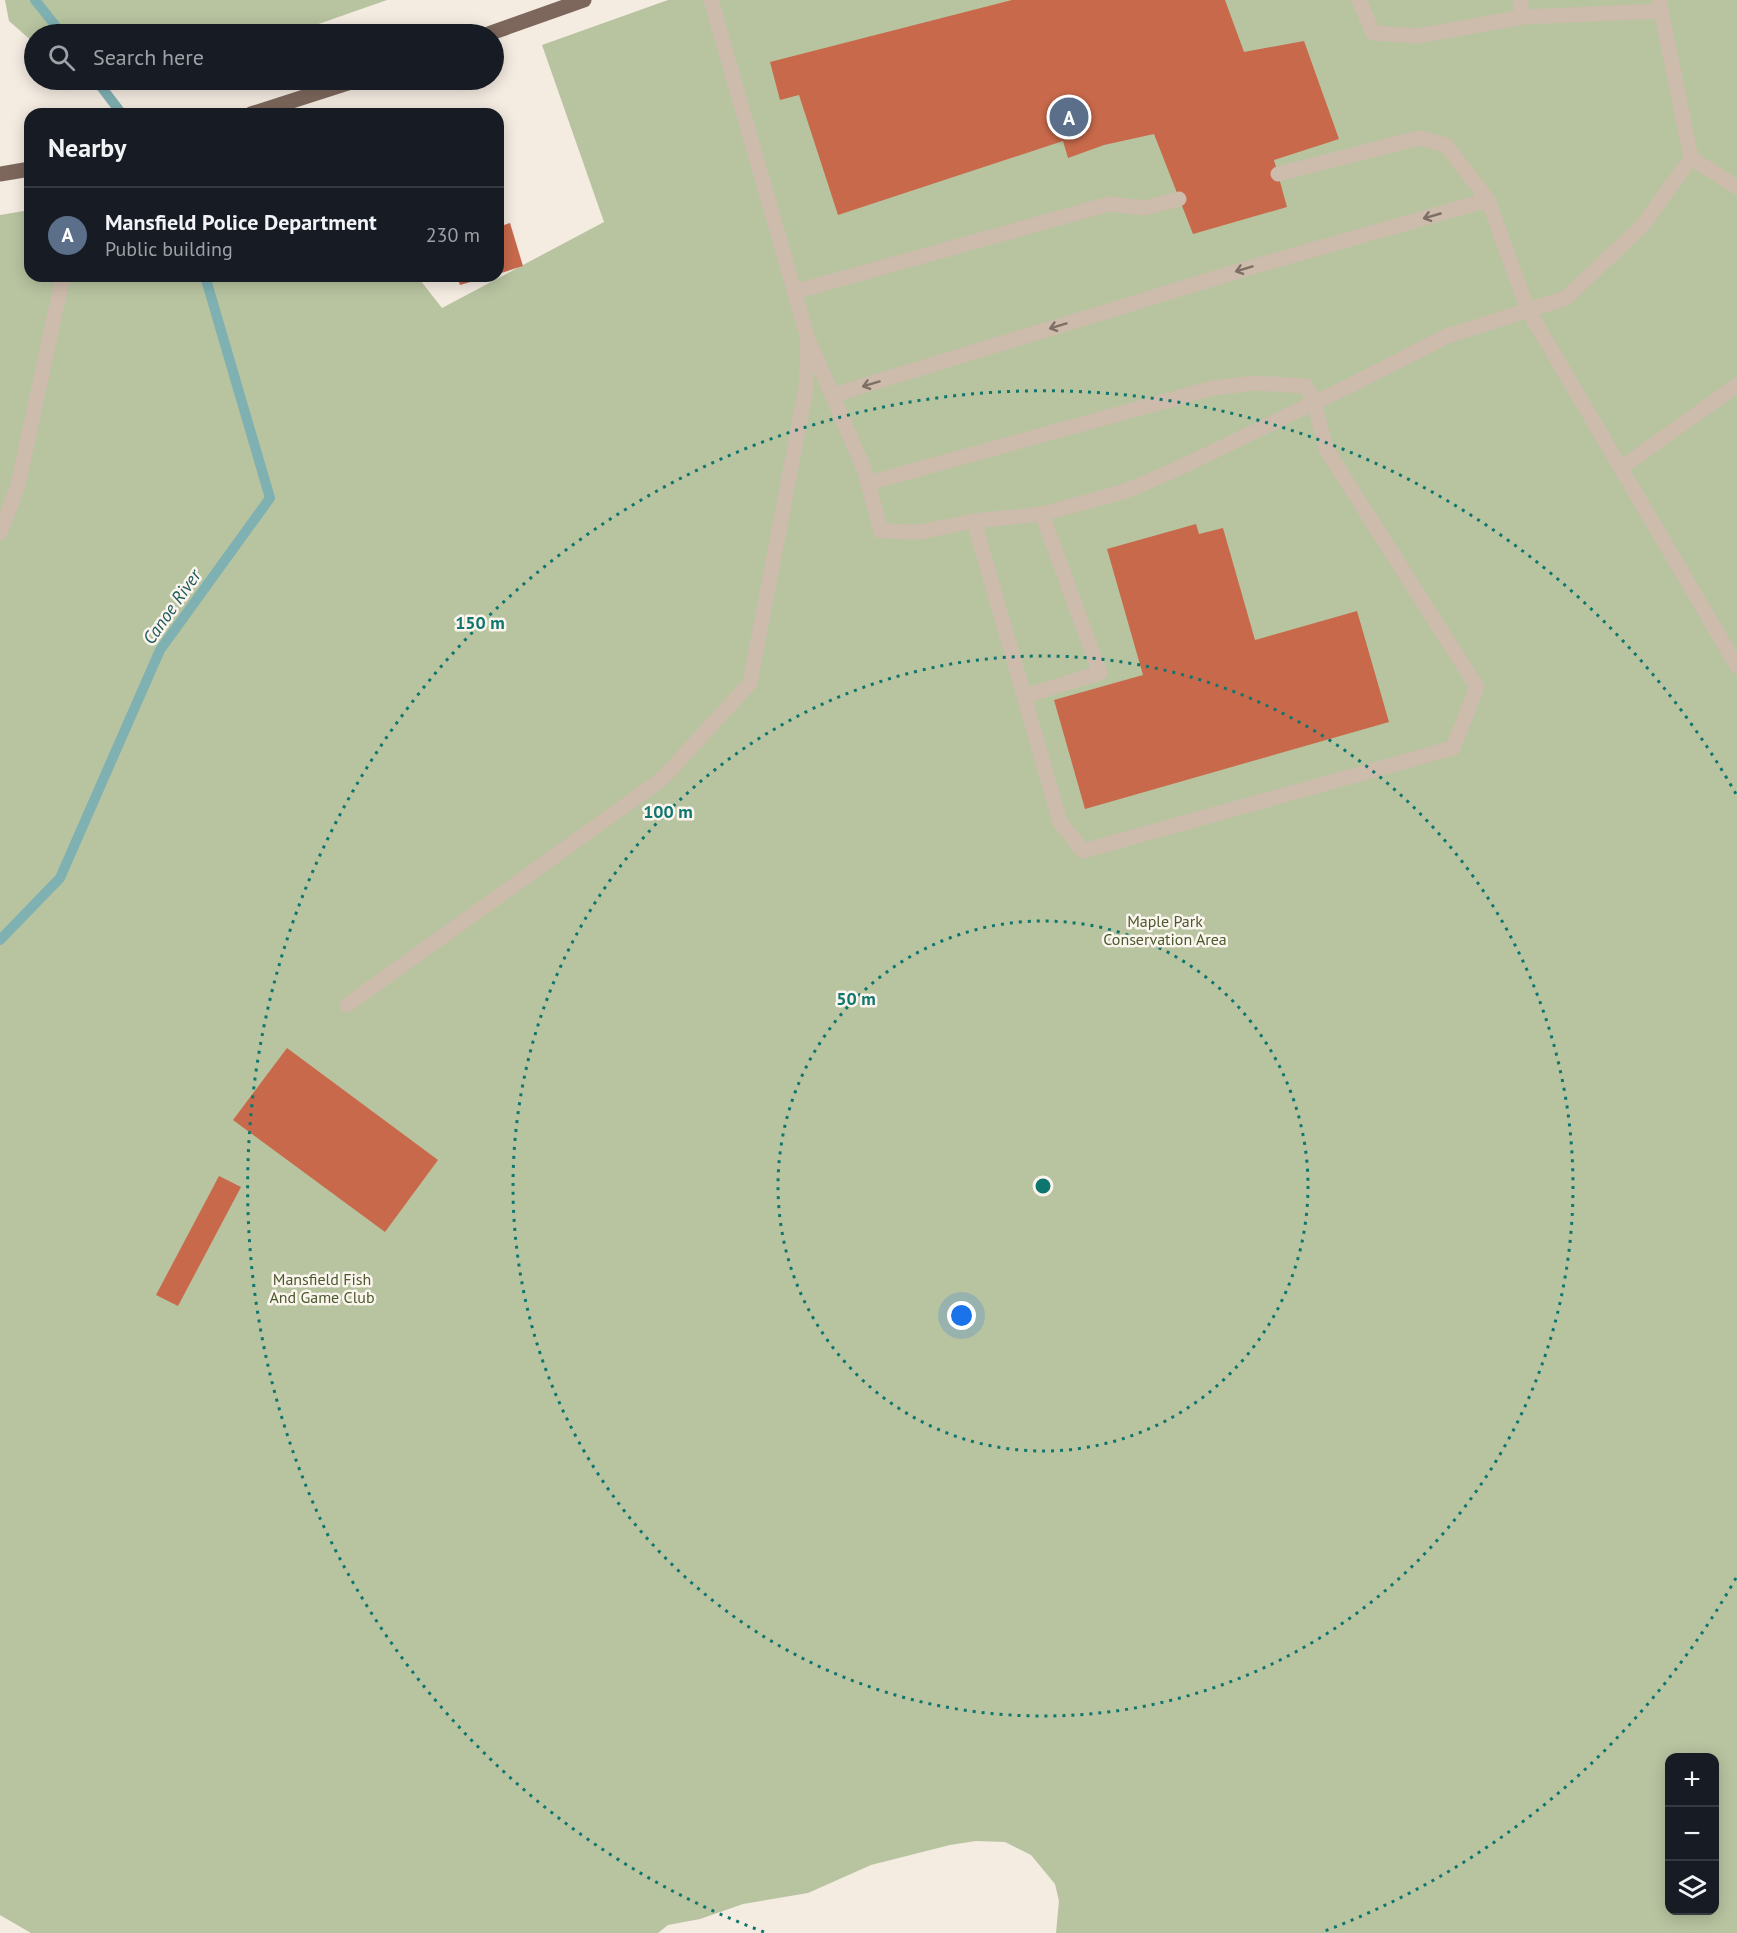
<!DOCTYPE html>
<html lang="en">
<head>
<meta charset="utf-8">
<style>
  body { margin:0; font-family:"PT Sans",sans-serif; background:#20242c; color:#f1f3f6 }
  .controls { position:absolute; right:18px; bottom:18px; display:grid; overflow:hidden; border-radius:12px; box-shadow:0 3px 15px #0003 }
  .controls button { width:54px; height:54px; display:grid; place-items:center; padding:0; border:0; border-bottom:2px solid #363941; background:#171b24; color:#f1f3f6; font:30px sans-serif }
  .you { position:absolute; left:962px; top:1316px; width:21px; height:21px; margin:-15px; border:4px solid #fff; border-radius:50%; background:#1a73e8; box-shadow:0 0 0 9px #1a73e833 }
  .badge { display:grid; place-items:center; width:39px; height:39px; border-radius:50%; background:#0f766e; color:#fff; font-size:20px; font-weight:700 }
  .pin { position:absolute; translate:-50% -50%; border:3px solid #fff; box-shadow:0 2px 6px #0006 }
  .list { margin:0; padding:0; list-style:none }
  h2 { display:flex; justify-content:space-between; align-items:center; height:78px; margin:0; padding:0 24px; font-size:26px }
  h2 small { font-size:20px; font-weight:400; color:#9ea1a6 }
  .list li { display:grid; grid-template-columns:39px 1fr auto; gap:18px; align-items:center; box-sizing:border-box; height:96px; padding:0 24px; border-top:2px solid #363941 }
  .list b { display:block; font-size:22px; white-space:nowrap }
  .list p { margin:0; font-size:20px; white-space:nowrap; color:#9ea1a6 }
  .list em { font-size:20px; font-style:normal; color:#9ea1a6 }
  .icon { flex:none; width:33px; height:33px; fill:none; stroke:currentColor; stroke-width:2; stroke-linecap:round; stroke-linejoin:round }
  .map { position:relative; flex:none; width:1737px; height:1933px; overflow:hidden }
  .search { position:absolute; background:#171b24; box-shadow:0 3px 15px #0003; left:24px; top:24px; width:480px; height:66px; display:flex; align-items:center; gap:15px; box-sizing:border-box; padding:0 21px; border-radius:33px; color:#9ea1a6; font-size:22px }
  .panel { position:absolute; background:#171b24; box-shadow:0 3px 15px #0003; left:24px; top:108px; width:480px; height:174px; border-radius:18px }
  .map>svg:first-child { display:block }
  .green { fill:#b8c4a0; fill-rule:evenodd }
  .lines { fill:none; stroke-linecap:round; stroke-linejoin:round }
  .stream { stroke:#7fb0b2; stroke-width:10 }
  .building { fill:#c8694b }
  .service { stroke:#cdbbac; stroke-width:15 }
  .primary { stroke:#7d675c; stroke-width:15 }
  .oneway { stroke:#7d6f65 }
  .ring { fill:none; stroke:#0f766e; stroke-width:3; stroke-dasharray:3 6 }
  .labels { text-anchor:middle; stroke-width:5; stroke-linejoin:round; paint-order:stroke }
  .park-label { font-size:16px; fill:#4a5a2e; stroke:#fbf5ee }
  .water-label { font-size:18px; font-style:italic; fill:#1f5a5e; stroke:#fbf5ee }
  .centre { fill:#0f766e; stroke:#fbf5ee; stroke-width:3 }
  .ring-label { font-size:18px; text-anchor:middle; font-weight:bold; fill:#0f766e; stroke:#fbf5ee; stroke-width:5; stroke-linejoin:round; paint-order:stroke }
</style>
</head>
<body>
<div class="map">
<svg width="1737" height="1933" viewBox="0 0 1737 1933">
  <rect width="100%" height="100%" fill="#f4ebe1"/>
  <g class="green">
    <polygon points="5,0 387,0 290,34 34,34 34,43 9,21"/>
    <path d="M668,0h1069v1933h-681l3,-32 -4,-17 -24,-29 -26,-13 -29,-1 -26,4 -79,20 -63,28 -65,11 -43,15 -32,6 -10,8h-627l-31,-18v-1700l30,-5v66h387l25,32 162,-86 -62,-177zM1670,1758h44v152h-44z"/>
    <polygon points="107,80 147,80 115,87"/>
  </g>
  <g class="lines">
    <g class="stream">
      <polyline points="35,0 62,34"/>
      <polyline points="96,80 122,114"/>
      <polyline points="0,940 60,878 160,650 270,498 205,276"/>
    </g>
  </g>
  <g class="building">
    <polygon points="1012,0 1225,0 1244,52 1304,41 1339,139 1274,160 1287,207 1193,234 1154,134 1104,145 1068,158 1063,141 838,215 799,95 780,100 770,62"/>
    <polygon points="510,223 523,266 498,274 498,227"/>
    <polygon points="457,276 488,276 488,277 460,285"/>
    <polygon points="1196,524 1199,534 1223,528 1255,640 1357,611 1389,722 1085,809 1054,700 1143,675 1107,549"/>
    <polygon points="287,1048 438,1160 385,1232 233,1120"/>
    <polygon points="219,1176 241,1187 178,1306 156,1295"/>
  </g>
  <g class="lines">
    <g class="service">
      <polyline points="1359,0 1373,33 1418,36 1523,17 1661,11"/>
      <polyline points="1520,0 1523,17"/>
      <polyline points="1691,158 1737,187"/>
      <polyline points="1278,174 1419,138 1446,145 1488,200 1528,310 1737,666"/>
      <polyline points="794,292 1109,204 1144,208 1179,199"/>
      <polyline points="808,339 864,469 881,531 920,532 974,521 1042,514 1126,491 1179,468 1351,385 1447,336 1566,298 1643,225 1691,158 1659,0"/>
      <polyline points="833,395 1245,269 1488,200"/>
      <polyline points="1621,468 1737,385"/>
      <polyline points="868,483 1213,388 1256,383 1306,386 1314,402 1326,449 1477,687 1453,748 1083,851 1060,822 1024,696"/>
      <polyline points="974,521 1024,696 1100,673 1042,514"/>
      <polyline points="0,533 18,485 63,276"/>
      <polyline points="347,1005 662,779 750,683 806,388 808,339 711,0"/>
    </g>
    <g class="primary">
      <polyline points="488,34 584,0"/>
      <polyline points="251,114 357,80"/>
      <polyline points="0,174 30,169"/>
    </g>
  </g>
  <defs><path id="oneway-shaft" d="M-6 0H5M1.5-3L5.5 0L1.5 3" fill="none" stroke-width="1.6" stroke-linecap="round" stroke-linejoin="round" transform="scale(1.5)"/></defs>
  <g class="oneway">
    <use href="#oneway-shaft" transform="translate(1432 216) rotate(164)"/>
    <use href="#oneway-shaft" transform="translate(1244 269) rotate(163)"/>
    <use href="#oneway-shaft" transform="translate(1058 326) rotate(163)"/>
    <use href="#oneway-shaft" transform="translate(871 384) rotate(163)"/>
  </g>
  <g class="ring">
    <circle cx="1043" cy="1186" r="265"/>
    <circle cx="1043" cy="1186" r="530"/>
    <path d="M1736 1578A796 796 0 0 1 1322 1932M764 1932A796 796 0 1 1 1736 794"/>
  </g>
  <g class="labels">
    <g class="park-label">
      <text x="1165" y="927">Maple Park<tspan x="1165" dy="18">Conservation Area</tspan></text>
      <text x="322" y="1285">Mansfield Fish<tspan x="322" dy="18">And Game Club</tspan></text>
    </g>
    <g class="water-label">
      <text transform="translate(172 607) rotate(-55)" y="6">Canoe River</text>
    </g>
  </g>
  <circle cx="1043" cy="1186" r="9" class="centre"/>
  <g class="ring-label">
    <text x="480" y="629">150 m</text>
    <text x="668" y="818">100 m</text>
    <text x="856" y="1005">50 m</text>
  </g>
</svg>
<div class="controls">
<button>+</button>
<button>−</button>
<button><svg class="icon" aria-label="layers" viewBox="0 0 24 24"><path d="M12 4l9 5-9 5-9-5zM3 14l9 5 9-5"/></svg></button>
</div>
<div class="you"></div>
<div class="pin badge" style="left:1069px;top:117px;background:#5c6f8a">A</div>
<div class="search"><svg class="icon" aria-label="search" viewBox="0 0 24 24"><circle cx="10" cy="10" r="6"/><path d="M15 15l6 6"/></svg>Search here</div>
<section class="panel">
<h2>Nearby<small></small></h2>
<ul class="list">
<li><span class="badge" style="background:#5c6f8a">A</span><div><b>Mansfield Police Department</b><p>Public building</p></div><em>230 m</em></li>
</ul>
</section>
</div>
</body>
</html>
